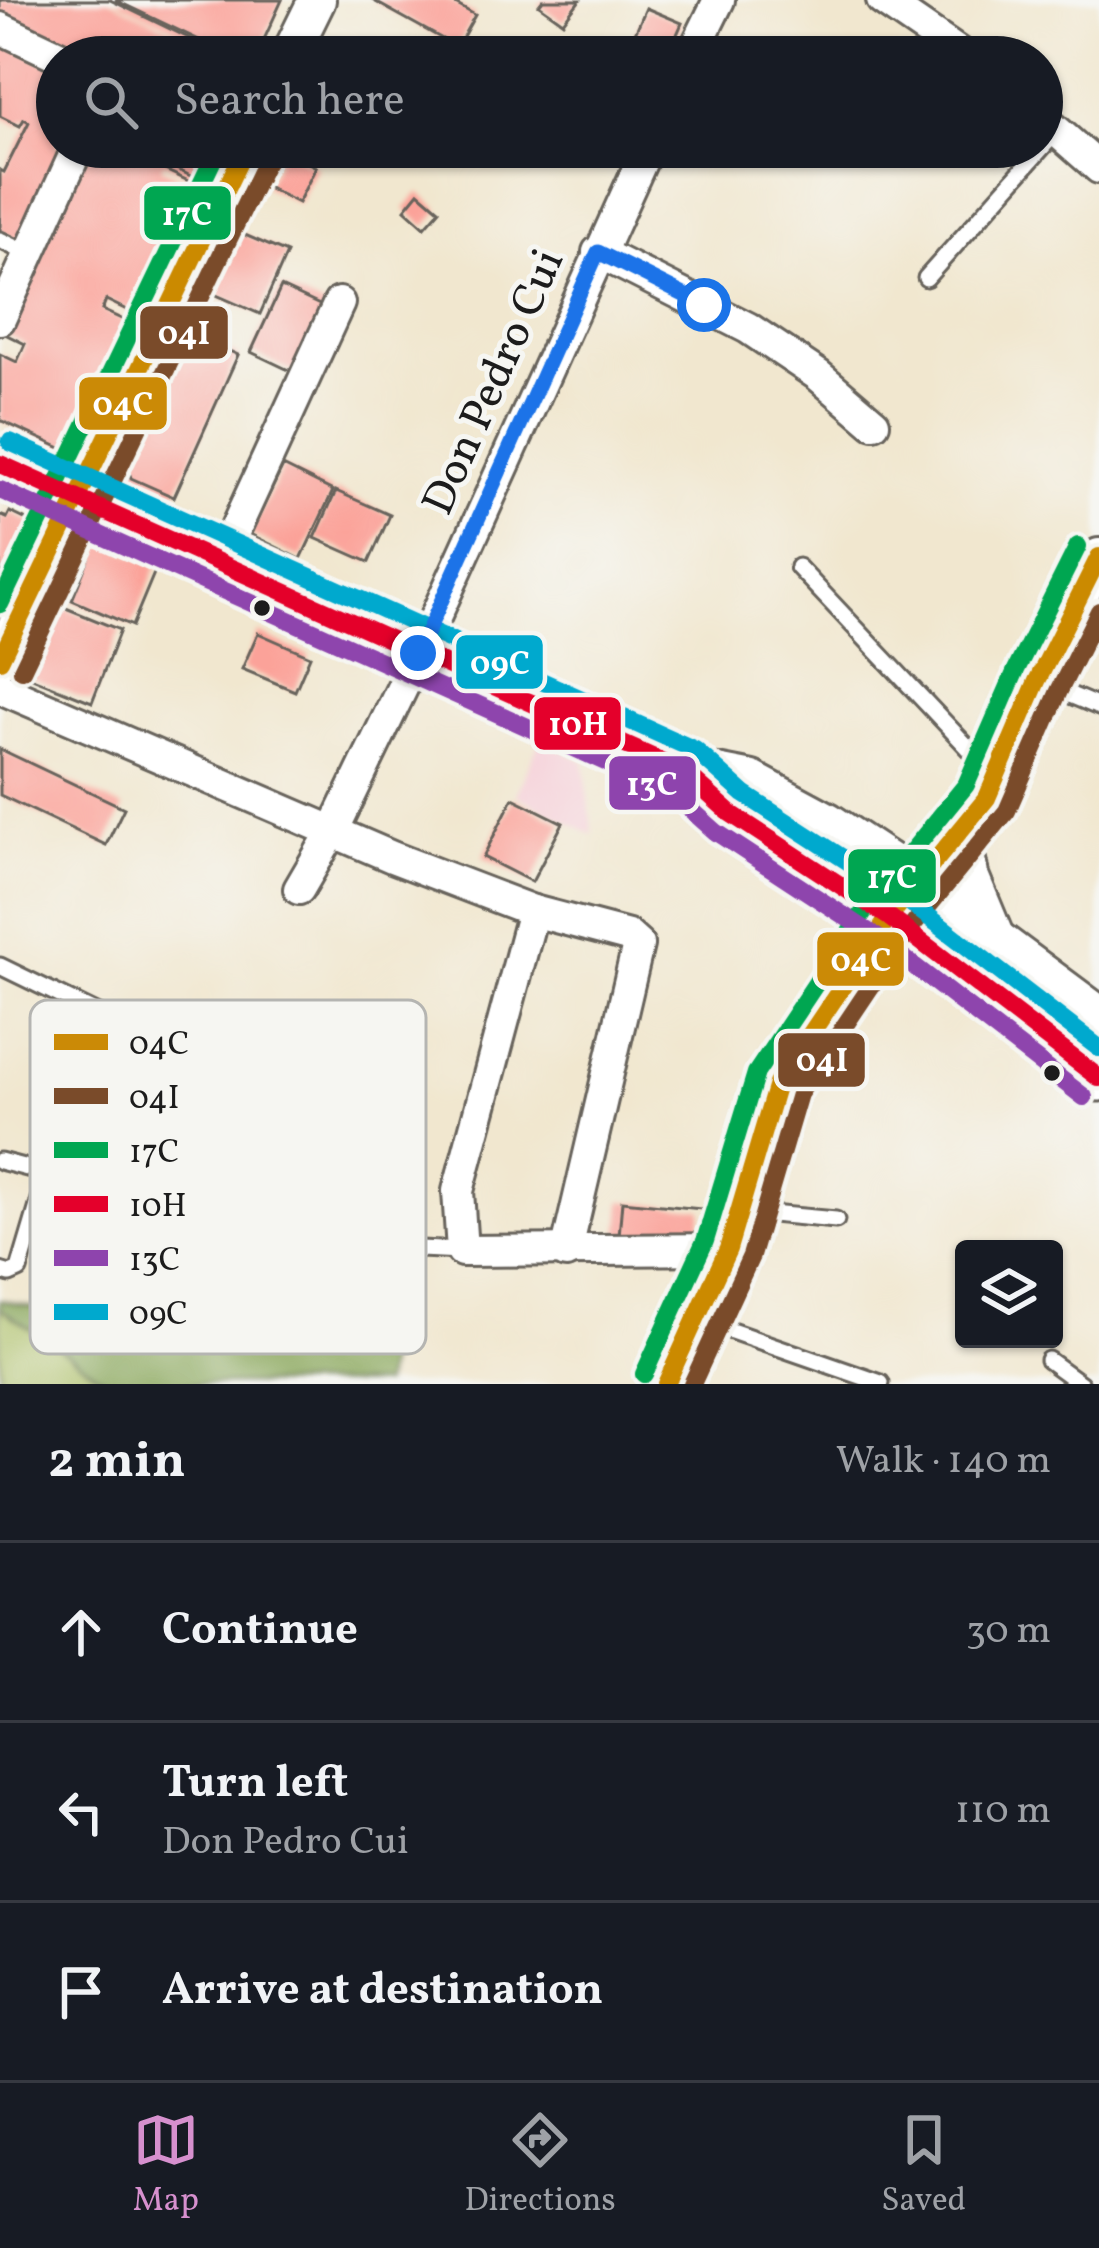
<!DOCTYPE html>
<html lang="en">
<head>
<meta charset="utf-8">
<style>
  body { margin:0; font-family:Vollkorn,serif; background:#20242c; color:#f1f3f6 }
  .controls { position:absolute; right:36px; bottom:36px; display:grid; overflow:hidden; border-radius:12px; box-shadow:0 3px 9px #0004 }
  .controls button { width:108px; height:108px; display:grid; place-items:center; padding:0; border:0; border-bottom:3px solid #363941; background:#171b24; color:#f1f3f6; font:60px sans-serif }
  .stop { position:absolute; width:36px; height:36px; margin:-27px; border:9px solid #1a73e8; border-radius:50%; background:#fff }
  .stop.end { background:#1a73e8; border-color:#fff; box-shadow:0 3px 12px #0008 }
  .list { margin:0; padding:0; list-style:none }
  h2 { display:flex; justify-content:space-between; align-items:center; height:156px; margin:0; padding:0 48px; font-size:51px }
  h2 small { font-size:39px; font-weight:400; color:#9ea1a6 }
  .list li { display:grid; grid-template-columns:78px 1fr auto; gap:36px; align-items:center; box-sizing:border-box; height:180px; padding:0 48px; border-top:3px solid #363941 }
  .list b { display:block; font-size:45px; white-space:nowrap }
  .list p { margin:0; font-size:39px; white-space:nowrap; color:#9ea1a6 }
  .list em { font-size:39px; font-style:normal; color:#9ea1a6 }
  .icon { flex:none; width:66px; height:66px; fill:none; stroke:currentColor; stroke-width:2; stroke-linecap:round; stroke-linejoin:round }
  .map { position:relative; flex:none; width:1099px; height:1384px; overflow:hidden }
  .search { position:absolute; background:#171b24; box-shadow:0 3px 9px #0004; left:36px; right:36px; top:36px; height:132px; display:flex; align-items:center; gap:30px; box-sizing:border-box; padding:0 42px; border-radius:66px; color:#9ea1a6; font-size:45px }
  .sheet { height:696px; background:#171b24 }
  nav { display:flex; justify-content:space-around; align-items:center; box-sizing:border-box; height:168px; border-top:3px solid #363941; background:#171b24; font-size:33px; color:#9ea1a6 }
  nav a { display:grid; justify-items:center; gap:6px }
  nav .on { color:#d690ce }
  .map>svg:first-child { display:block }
  .built { fill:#f6cfd8 }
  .green { fill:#aabe63; stroke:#636d40; stroke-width:3 }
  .forest { fill:#87a559; stroke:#52603a; stroke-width:3 }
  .building { fill:#fba299 }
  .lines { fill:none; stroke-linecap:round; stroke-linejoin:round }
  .service-casing { stroke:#67635b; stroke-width:21 }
  .minor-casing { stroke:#67635b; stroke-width:36 }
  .tertiary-casing { stroke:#67635b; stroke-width:42 }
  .primary-casing { stroke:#67635b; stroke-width:51 }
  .service { stroke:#fff; stroke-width:15 }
  .minor { stroke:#fff; stroke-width:30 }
  .tertiary { stroke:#fff; stroke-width:36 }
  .primary { stroke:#fff; stroke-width:45 }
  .bus-1-casing { stroke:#f6f6f2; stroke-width:27 }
  .bus-2-casing { stroke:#f6f6f2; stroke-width:27 }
  .bus-3-casing { stroke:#f6f6f2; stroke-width:27 }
  .bus-4-casing { stroke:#f6f6f2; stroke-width:27 }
  .bus-5-casing { stroke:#f6f6f2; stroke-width:27 }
  .bus-6-casing { stroke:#f6f6f2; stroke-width:27 }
  .bus-1 { stroke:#cb8a06; stroke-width:18 }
  .bus-2 { stroke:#7a4b2a; stroke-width:18 }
  .bus-3 { stroke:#00a651; stroke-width:18 }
  .bus-4 { stroke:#e4002b; stroke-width:18 }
  .bus-5 { stroke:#8e44ad; stroke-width:18 }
  .bus-6 { stroke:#00a9ce; stroke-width:18 }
  .route { stroke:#1a73e8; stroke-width:15 }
  .bus-dot { fill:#1c1c1c; stroke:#f6f6f2; stroke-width:4.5 }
  .labels { text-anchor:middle; stroke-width:10; stroke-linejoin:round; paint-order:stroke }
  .street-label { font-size:45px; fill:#1c1c1c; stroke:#f6f6f2 }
  .key { fill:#f6f6f2; stroke:#b5b5b2; stroke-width:3 }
  .key-label { font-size:33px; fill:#1c1c1c }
  .line-badge { stroke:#f6f6f2; stroke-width:4.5 }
  .badge-label { font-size:33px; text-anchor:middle; font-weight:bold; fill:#fff }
</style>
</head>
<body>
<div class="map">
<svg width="1099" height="1384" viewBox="0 0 1099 1384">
  <rect width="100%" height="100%" fill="#f6f6f2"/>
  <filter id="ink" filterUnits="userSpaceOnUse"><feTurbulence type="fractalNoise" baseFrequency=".00833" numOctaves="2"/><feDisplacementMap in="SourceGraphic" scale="24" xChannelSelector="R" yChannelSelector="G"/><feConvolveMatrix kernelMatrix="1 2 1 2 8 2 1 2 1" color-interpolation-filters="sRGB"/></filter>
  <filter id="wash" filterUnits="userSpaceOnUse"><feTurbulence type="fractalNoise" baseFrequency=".004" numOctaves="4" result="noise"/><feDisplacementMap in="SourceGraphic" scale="48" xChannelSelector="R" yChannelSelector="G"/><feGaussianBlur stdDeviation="2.7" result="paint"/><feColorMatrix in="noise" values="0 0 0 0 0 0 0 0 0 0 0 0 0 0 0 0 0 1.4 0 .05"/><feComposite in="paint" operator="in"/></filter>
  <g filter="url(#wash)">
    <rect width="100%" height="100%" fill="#f1e7cf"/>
    <polygon class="built" points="540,740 584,761 593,835 516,795"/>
    <polygon class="green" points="0,1308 112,1384 0,1384"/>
    <polygon class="forest" points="0,1300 157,1333 211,1335 211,1347 238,1350 243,1324 393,1321 384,1384 112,1384 0,1308"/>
    <g id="blocks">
      <g class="building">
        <polygon points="0,0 110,0 201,44 195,57 94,57 0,12"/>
        <polygon points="115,0 282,0 256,57 235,57"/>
        <polygon points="372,0 448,0 475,15 457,47"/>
        <polygon points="543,0 580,0 563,22 539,5"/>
        <polygon points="646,8 682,23 668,55 632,40"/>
        <polygon points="0,40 57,68 57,147 73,147 27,244 0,231 0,170 4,172 29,122 24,119 20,126 0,116"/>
        <polygon points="89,147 201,147 214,153 201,181 164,163 161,168 201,187 192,206 185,203 135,314 106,300 102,310 130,323 116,354 123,357 82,447 74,454 0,420 0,354 17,362 25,344 1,332"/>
        <polygon points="283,150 316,167 298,203 265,186"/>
        <polygon points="419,192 440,210 425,227 405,209"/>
        <polygon points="231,229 287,253 260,314 205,290"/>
        <polygon points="281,287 326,308 295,373 251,352"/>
        <polygon points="184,330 238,355 174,497 131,478 125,459"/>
        <polygon points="283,466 333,491 301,559 250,534"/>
        <polygon points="336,491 390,515 369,562 315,538"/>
        <polygon points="10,512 37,525 0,605 0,515 7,518"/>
        <polygon points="97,538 157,566 132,626 72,600"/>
        <polygon points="56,604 120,630 92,702 27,676"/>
        <polygon points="258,633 310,656 295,691 242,669"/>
        <polygon points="0,749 124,808 106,845 0,795"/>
        <polygon points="513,798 563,823 532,882 483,857"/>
        <polygon points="622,1201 702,1209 699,1243 619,1236"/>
      </g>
    </g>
  </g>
  <g filter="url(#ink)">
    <use href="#blocks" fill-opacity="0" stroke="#67635b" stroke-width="3"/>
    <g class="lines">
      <g class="service-casing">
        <g id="service">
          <polyline points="0,240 29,254"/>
          <polyline points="926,278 1057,131"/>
          <polyline points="798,567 995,776"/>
          <polyline points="1037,681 1099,707"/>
          <polyline points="0,966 238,1082"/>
          <polyline points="189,1126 238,1082 277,1031"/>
          <polyline points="0,1161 39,1171 46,1179 19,1270 10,1274 0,1271"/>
          <polyline points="739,1211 836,1220"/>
          <polyline points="233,1240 462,1251"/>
          <polyline points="697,1319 881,1383"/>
          <polyline points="1048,1360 1081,1384"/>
        </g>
      </g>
      <g class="minor-casing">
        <g id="minor">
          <polyline points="882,0 965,57"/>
          <polyline points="0,28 61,57"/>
          <polyline points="691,57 719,0"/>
          <polyline points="1042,118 1099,168"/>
          <polyline points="598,252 748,328 818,375 874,423"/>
          <polyline points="0,319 78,147"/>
          <polyline points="221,560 339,303"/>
          <polyline points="0,688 392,857 533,911 628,936 638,945 566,1253"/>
          <polyline points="299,889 334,829 419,653 648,147"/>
          <polyline points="533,911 458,1191 462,1251 728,1249"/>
        </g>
      </g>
      <g class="tertiary-casing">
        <g id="tertiary">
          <polyline points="289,57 317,0"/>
          <polyline points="0,660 246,147"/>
          <polyline points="666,1384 728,1249 777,1084 889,917 987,798 1037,681 1099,557"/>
        </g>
      </g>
      <g class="primary-casing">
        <g id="primary">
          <polyline points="0,464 683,771 750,784 826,825 917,885 1099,1020"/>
          <polyline points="683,771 730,813 807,860 889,917 1099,1078"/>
          <polyline points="958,838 966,878 991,938"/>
        </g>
      </g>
      <use href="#service" class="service"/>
      <use href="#minor" class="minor"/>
      <use href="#tertiary" class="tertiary"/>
      <use href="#primary" class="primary"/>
      <g class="bus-1-casing">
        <g id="bus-1">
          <polyline points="0,660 246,147"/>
          <polyline points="666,1384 728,1249 777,1084 889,917 987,798 1037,681 1099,557"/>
        </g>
      </g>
      <g class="bus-2-casing">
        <g id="bus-2">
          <polyline points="22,670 268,157"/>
          <polyline points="692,1384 751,1256 799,1094 908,931 1007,811 1059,691 1099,611"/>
        </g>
      </g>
      <g class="bus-3-casing">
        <g id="bus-3">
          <polyline points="0,604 219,147"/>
          <polyline points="644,1374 705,1241 756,1073 869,904 966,785 1016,670 1078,546"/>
        </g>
      </g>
      <g class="bus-4-casing">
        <polyline id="bus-4" points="0,464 683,771 730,813 889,917 1099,1078"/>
      </g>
      <g class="bus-5-casing">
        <polyline id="bus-5" points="0,490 670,791 716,832 875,936 1084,1097"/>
      </g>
      <g class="bus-6-casing">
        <polyline id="bus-6" points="10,442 695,750 744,794 903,897 1099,1048"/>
      </g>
      <use href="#bus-1" class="bus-1"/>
      <use href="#bus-2" class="bus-2"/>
      <use href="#bus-3" class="bus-3"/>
      <use href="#bus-4" class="bus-4"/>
      <use href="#bus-5" class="bus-5"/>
      <use href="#bus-6" class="bus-6"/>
    </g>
  </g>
  <g class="lines" filter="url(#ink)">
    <polyline class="route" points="418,653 598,252 704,305"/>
  </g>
  <g class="bus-dot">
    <circle cx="262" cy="608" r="10"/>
    <circle cx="1052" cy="1073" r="10"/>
  </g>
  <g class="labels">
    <g class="street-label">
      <text transform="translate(491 381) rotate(-66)" y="16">Don Pedro Cui</text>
    </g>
  </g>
  <rect x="30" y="1000" width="396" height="354" rx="18" class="key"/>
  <rect x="54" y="1034" width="54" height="16" fill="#cb8a06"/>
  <rect x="54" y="1088" width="54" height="16" fill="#7a4b2a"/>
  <rect x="54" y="1142" width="54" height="16" fill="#00a651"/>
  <rect x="54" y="1196" width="54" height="16" fill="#e4002b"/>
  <rect x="54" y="1250" width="54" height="16" fill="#8e44ad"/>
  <rect x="54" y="1304" width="54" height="16" fill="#00a9ce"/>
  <g class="key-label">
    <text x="129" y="1054">04C</text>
    <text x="129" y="1108">04I</text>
    <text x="129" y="1162">17C</text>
    <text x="129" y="1216">10H</text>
    <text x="129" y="1270">13C</text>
    <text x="129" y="1324">09C</text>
  </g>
  <g class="line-badge">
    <rect x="142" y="184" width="91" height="58" rx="12" fill="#00a651"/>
    <rect x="138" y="304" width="92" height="57" rx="12" fill="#7a4b2a"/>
    <rect x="77" y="375" width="92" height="57" rx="12" fill="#cb8a06"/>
    <rect x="454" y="633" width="91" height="58" rx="12" fill="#00a9ce"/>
    <rect x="532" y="695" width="91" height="57" rx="12" fill="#e4002b"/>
    <rect x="607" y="754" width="91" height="58" rx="12" fill="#8e44ad"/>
    <rect x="846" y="847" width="92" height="58" rx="12" fill="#00a651"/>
    <rect x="815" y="930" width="91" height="58" rx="12" fill="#cb8a06"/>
    <rect x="776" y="1031" width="91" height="58" rx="12" fill="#7a4b2a"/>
  </g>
  <g class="badge-label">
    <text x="187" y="225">17C</text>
    <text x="184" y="344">04I</text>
    <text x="123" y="415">04C</text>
    <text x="500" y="674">09C</text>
    <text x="578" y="735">10H</text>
    <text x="652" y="795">13C</text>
    <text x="892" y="888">17C</text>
    <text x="861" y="971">04C</text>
    <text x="822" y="1071">04I</text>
  </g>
</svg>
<div class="controls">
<button><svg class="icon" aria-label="layers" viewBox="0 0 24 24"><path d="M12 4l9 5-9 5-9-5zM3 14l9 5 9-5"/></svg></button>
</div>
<div class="stop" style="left:704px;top:305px"></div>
<div class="stop end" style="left:418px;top:653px"></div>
<div class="search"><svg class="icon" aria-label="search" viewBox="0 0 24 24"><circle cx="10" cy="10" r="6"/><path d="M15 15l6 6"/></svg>Search here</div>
</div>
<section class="sheet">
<h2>2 min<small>Walk · 140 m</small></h2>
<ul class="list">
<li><svg class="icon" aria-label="ahead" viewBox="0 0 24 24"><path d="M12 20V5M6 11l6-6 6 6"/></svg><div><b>Continue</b></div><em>30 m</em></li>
<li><svg class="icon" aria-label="left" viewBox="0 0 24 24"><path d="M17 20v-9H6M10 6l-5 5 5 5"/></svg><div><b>Turn left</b><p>Don Pedro Cui</p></div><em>110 m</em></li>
<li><svg class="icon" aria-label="arrive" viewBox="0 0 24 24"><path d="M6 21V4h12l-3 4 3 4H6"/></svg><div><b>Arrive at destination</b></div></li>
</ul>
</section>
<nav>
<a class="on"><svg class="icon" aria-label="map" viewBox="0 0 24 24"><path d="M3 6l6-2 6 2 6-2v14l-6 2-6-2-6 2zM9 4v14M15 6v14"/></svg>Map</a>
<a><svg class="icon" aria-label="directions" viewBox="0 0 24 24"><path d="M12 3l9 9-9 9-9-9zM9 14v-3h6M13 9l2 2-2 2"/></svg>Directions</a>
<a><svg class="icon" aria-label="saved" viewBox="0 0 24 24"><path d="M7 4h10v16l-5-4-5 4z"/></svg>Saved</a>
</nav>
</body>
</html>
